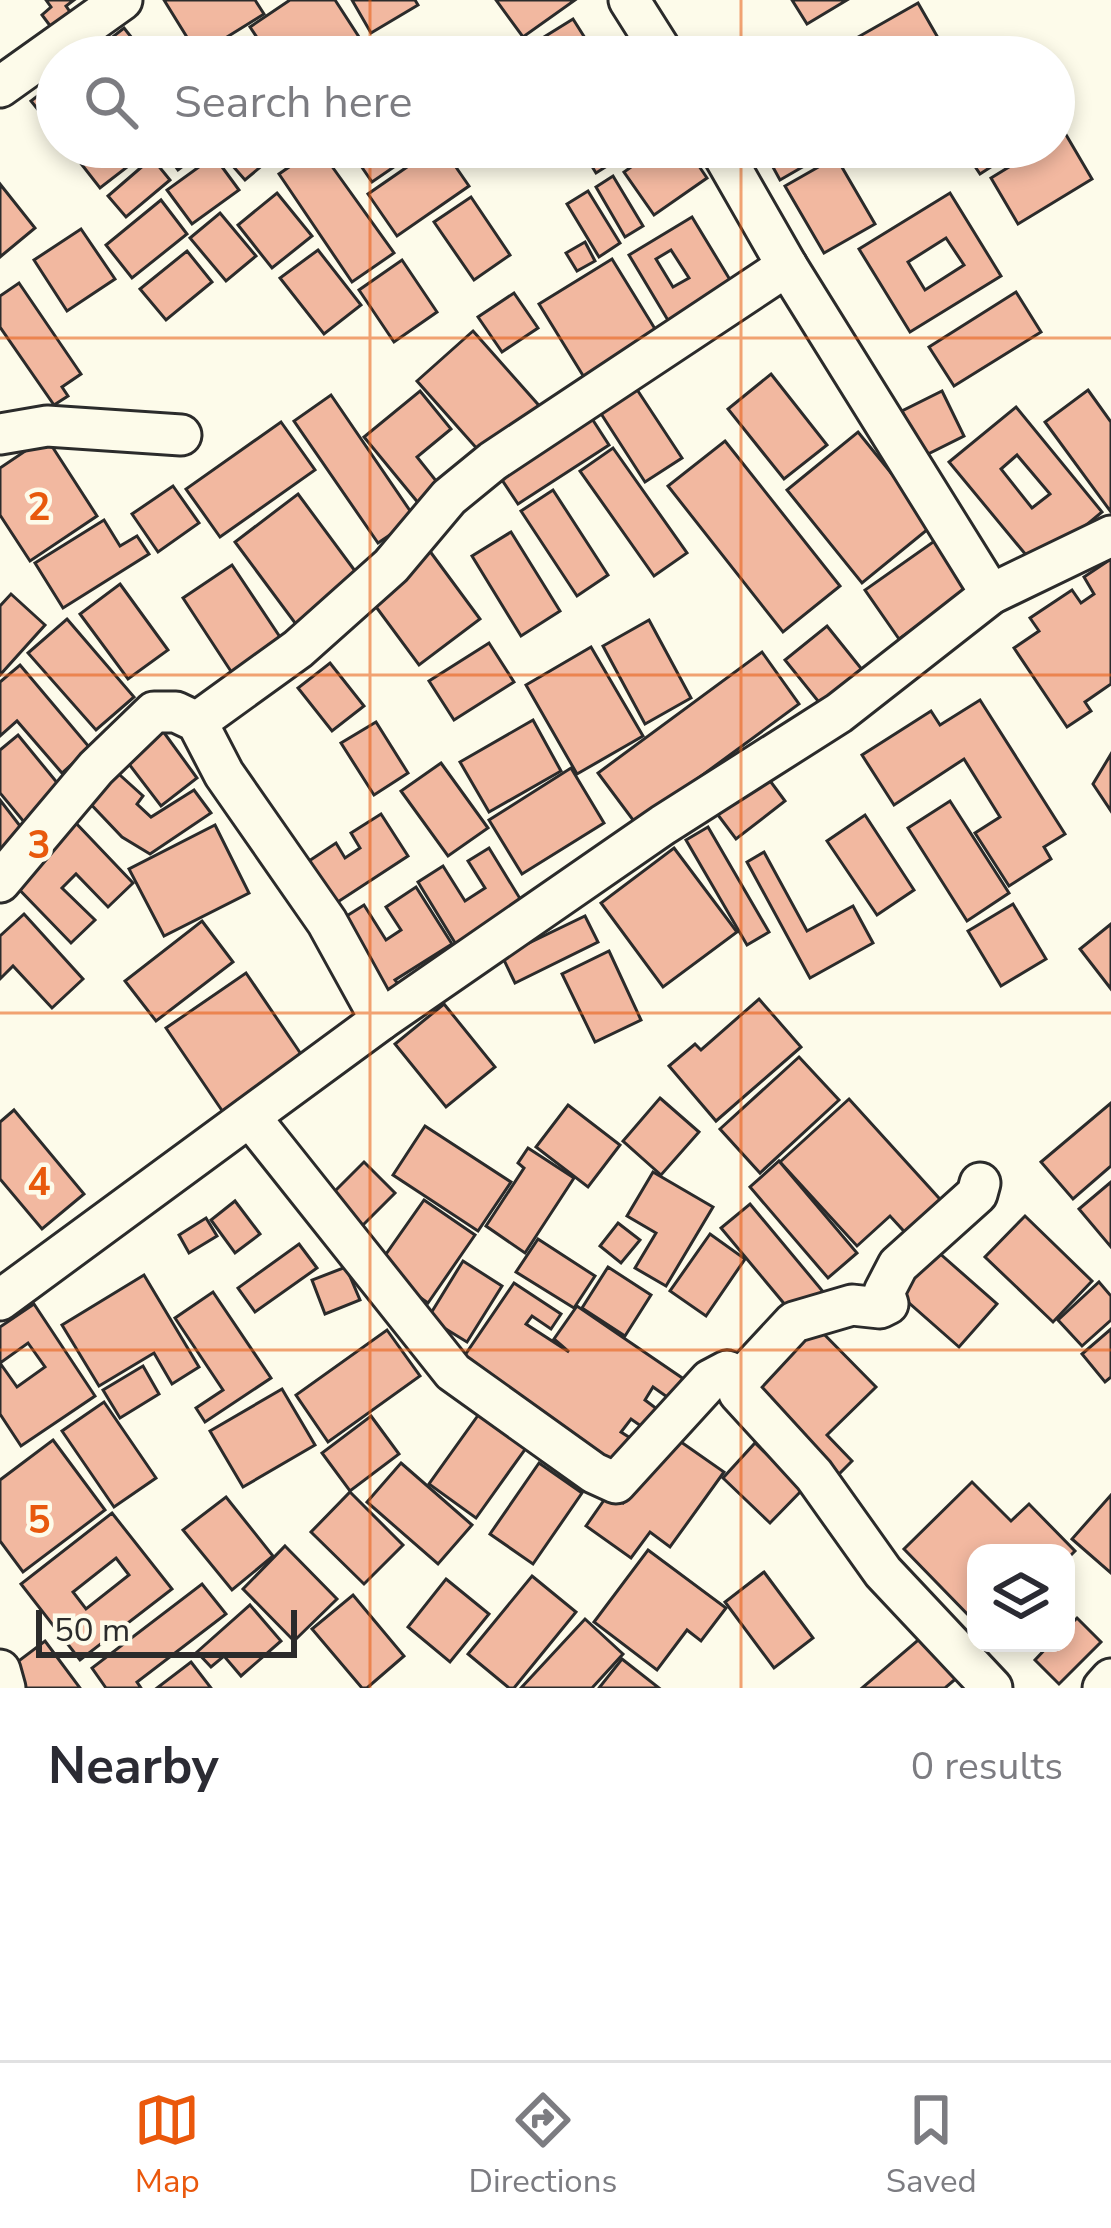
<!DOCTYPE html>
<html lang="en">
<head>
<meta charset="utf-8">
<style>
  body { margin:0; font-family:"Nunito Sans",sans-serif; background:#f7f7f7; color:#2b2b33 }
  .controls { position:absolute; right:36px; bottom:36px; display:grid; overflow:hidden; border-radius:24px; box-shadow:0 6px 18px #0003 }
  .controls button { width:108px; height:108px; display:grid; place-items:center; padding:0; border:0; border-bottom:3px solid #e1e1e2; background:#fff; color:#2b2b33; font:60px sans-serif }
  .scale { position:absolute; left:36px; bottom:30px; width:261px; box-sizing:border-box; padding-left:12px; border:6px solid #2b2b2b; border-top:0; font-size:33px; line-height:42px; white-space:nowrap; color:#2b2b2b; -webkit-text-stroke:9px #fdfbea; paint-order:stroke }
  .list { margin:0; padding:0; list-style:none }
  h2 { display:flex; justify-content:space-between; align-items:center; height:156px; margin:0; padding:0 48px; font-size:51px }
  h2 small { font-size:39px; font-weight:400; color:#7c7c81 }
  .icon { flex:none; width:66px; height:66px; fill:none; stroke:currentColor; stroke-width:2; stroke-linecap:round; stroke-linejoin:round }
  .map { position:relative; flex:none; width:1111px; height:1688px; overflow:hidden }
  .search { position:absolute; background:#fff; box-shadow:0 6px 18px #0003; left:36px; right:36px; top:36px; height:132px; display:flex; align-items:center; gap:30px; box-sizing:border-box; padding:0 42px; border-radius:66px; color:#7c7c81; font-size:45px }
  .sheet { height:372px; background:#fff }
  nav { display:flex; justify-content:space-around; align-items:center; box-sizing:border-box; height:168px; border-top:3px solid #e1e1e2; background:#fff; font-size:33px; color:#7c7c81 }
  nav a { display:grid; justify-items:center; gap:6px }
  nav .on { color:#ea580c }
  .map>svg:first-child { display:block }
  .building { fill:#f2b8a0; stroke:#2b2b2b; stroke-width:3; fill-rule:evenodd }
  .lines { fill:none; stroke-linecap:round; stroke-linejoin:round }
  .minor-casing { stroke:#2b2b2b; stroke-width:45 }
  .minor { stroke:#fdfbea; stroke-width:39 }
  .grid { fill:none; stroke:#e8590c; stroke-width:3; stroke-opacity:0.55 }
  .grid-label { font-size:39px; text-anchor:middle; font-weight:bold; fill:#e8590c; stroke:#fdfbea; stroke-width:9; stroke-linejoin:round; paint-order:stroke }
</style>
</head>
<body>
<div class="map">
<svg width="1111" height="1688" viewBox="0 0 1111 1688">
  <rect width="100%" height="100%" fill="#fdfbea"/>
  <g class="building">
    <polygon points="46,0 74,0 66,6 73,16 54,31 42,15 51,7"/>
    <polygon points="164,0 255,0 264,14 198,55"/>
    <polygon points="290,0 335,0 372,57 270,57 250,27"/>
    <polygon points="352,0 415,0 418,5 371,33"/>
    <polygon points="496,0 575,0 523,37"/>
    <polygon points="792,0 847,0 807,24"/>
    <polygon points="918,3 949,57 841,57 837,49"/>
    <polygon points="573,19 597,57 546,57 536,42"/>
    <polygon points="124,28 147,57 87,57"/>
    <polygon points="57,81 57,133 31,101"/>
    <polygon points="1065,133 1092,179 1018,224 991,178 1042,147 1054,147 1054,140"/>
    <polygon points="68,147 153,147 100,188"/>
    <polygon points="170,147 208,147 178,170 164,151"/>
    <polygon points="221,147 284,147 245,180 218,149"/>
    <polygon points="318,147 394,253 352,282 279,174"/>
    <polygon points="348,147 423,147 372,182"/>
    <polygon points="436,147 442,147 469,186 397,236 368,194"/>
    <polygon points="580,147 637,147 596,173"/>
    <polygon points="659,147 686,147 707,178 654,215 624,172"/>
    <polygon points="762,147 837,147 780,180"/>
    <polygon points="962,147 1022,147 980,174"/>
    <polygon points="214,156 239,190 192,224 167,190"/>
    <polygon points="836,157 875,224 824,253 785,186"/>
    <polygon points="152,158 170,180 126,217 108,196"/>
    <polygon points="613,176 643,226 625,237 596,187"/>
    <polygon points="0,184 35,228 0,257"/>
    <polygon points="588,191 620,243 599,257 567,204"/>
    <polygon points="277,193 312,236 272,268 238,225"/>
    <path d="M950,193l51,83 -91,56 -51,-83zM946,238l18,27 -39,25 -17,-28z"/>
    <polygon points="471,197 510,255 474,280 434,222"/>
    <polygon points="161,200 187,234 132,278 106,245"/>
    <polygon points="220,213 256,256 226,281 190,238"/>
    <path d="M692,217l43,71 -63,39 -43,-72zM671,250l18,28 -16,9 -17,-28z"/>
    <polygon points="81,229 115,279 67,311 34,260"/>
    <polygon points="585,242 595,261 577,271 566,253"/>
    <polygon points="318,250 361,305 324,334 280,278"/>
    <polygon points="187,251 212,282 166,320 140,289"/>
    <polygon points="612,259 660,337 587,382 539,304"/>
    <polygon points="402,260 437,312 394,342 359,290"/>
    <polygon points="19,283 81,374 62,387 68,396 54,405 0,327 0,296"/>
    <polygon points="1016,292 1041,332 954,386 929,347"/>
    <polygon points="514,293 538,328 502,352 478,317"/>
    <polygon points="473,331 543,410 487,460 417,381"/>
    <polygon points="771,374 827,445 784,479 728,409"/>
    <polygon points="634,385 682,458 645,482 598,409"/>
    <polygon points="1088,390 1111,422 1111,512 1045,422"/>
    <polygon points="420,391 451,429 417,457 441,487 420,505 364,437"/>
    <polygon points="942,391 964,436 924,456 902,411"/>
    <polygon points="331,395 415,518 378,543 294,421"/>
    <path d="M1016,407l86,105 -66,55 -87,-105zM1017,455l33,39 -18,14 -31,-39z"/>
    <polygon points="587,411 609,445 518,504 496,471"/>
    <polygon points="281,422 315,470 220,537 186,489"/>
    <polygon points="858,432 933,525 862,583 787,490"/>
    <polygon points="46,437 97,516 30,561 0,515 0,468"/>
    <polygon points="725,441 840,586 783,632 668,486"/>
    <polygon points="613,448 687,553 654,576 580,471"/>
    <polygon points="173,486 199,523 158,552 132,514"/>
    <polygon points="553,490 608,575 577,596 521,511"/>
    <polygon points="298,494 361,579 298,627 235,542"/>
    <polygon points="104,520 120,546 137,536 149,554 63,608 35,563"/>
    <polygon points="511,532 560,611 521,636 472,556"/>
    <polygon points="943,535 977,583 899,639 865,590"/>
    <polygon points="429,550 480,619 419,665 368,596"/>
    <polygon points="1111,559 1111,684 1085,702 1091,711 1067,727 1014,648 1039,631 1030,618 1072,590 1081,603 1094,594 1084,577"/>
    <polygon points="232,565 286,646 236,679 183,598"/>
    <polygon points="120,584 168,650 128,679 80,614"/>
    <polygon points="11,594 45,625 0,675 0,606"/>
    <polygon points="67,619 134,697 96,730 28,653"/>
    <polygon points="649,620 691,698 645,724 603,646"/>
    <polygon points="827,626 868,677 826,711 785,660"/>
    <polygon points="489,643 514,682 454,720 429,681"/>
    <polygon points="591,647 643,736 577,774 526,685"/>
    <polygon points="762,652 799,704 636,824 598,773"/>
    <polygon points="330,663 364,706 332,731 298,688"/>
    <polygon points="20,665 90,748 62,773 17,721 0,736 0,682"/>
    <polygon points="980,700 1065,834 1044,847 1051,859 1009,886 975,833 1000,817 964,759 894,805 862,755 931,711 940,725"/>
    <polygon points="533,720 561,771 489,812 460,762"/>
    <polygon points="376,722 408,773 374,795 341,743"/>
    <polygon points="157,723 197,778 161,806 119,751"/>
    <polygon points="18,735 68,796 29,828 0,793 0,750"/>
    <polygon points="1111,754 1111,811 1093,784"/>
    <polygon points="441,763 488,828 448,856 401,791"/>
    <polygon points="111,767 143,796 137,804 151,817 194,790 211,813 150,854 122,837 83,796"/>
    <polygon points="571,768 604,823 522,874 489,820"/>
    <polygon points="762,770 785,801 736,839 712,807"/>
    <polygon points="0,800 27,835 0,857"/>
    <polygon points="950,801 1009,893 967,921 908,828"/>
    <polygon points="381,814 408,856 327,909 300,867 336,843 345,858 360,848 351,833"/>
    <polygon points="865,815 914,890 877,915 827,841"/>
    <polygon points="73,820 133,883 108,907 76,874 62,888 95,920 71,943 10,880"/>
    <polygon points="215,825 249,893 164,936 129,869"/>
    <polygon points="708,827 769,932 747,945 686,840"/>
    <polygon points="489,848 527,910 460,951 418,882 443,866 465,901 485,888 468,861"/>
    <polygon points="674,848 737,932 663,987 601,903"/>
    <polygon points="764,852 807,931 853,906 873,943 810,978 747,862"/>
    <polygon points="416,887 452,944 395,980 402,989 383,1001 334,924 364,905 386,940 401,930 386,907"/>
    <polygon points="1013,904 1046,959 1001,986 968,931"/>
    <polygon points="24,914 83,979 52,1008 13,966 0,979 0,936"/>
    <polygon points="585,916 598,942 515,983 502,956"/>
    <polygon points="202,921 233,962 156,1021 125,981"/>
    <polygon points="1111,924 1111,989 1080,949"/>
    <polygon points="609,951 641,1020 595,1042 562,974"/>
    <polygon points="246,973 303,1057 223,1112 166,1028"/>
    <polygon points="759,999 801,1047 716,1121 669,1066 695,1044 701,1050"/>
    <polygon points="444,1004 495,1067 446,1107 395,1044"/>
    <polygon points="799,1057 839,1100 760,1173 720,1129"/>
    <polygon points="660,1098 699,1132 661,1175 623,1141"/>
    <polygon points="849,1099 948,1208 913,1241 890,1216 857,1246 780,1162"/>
    <polygon points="1111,1103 1111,1166 1073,1199 1041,1162"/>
    <polygon points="568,1105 620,1145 588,1187 536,1147"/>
    <polygon points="14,1110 84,1194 42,1229 0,1179 0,1122"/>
    <polygon points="425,1126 511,1182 478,1231 393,1175"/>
    <polygon points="528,1148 574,1178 525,1253 486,1226 524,1168 518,1163"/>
    <polygon points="779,1161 857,1253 828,1278 750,1187"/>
    <polygon points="364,1162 395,1193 356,1232 325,1201"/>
    <polygon points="653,1172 713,1207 666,1286 635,1268 656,1233 627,1216"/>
    <polygon points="1111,1182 1111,1247 1079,1209"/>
    <polygon points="424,1200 475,1235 428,1303 377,1267"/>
    <polygon points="235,1201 260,1234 235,1253 211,1220"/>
    <polygon points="750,1204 825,1294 797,1319 721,1228"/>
    <polygon points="1025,1216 1092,1281 1053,1322 985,1257"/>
    <polygon points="206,1218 217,1236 189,1253 179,1235"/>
    <polygon points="618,1223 640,1240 621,1263 600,1246"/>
    <polygon points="710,1234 745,1259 706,1316 670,1291"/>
    <polygon points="538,1239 595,1276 574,1308 516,1272"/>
    <polygon points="299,1244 317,1268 255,1312 238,1288"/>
    <polygon points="929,1244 997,1304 959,1347 891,1287"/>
    <polygon points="463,1261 502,1286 467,1342 428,1318"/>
    <polygon points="346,1267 360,1300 325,1314 312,1280"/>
    <polygon points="608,1267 651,1295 625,1336 582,1308"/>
    <polygon points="144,1275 199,1367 172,1384 154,1353 99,1386 62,1325"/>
    <polygon points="1099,1282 1111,1296 1111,1320 1082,1346 1058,1320"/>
    <polygon points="514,1283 561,1314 551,1329 532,1316 526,1324 569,1352 554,1339 577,1306 691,1384 677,1404 653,1387 645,1400 661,1412 648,1431 631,1419 621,1432 635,1441 613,1473 463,1358"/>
    <polygon points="213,1292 271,1378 205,1422 196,1408 223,1390 175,1318"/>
    <path d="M34,1304l61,92 -74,50 -21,-32v-87zM28,1343l17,24 -28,20 -17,-24z"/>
    <polygon points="812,1322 876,1387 827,1435 852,1461 834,1479 744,1388"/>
    <polygon points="1111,1329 1111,1377 1105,1382 1082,1354"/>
    <polygon points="387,1330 420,1376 328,1442 296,1395"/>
    <polygon points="143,1366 159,1394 120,1418 103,1390"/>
    <polygon points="282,1389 315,1445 243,1487 210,1431"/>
    <polygon points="104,1402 156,1478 114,1507 62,1431"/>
    <polygon points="479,1414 526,1448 476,1518 429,1484"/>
    <polygon points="371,1416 399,1454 350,1491 322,1453"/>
    <polygon points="671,1435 724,1472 670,1547 650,1532 631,1558 586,1526 609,1493 623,1503"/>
    <polygon points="53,1440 105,1510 23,1572 0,1541 0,1480"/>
    <polygon points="755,1443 803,1489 770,1523 723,1478"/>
    <polygon points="401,1463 472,1525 438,1564 367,1502"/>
    <polygon points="539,1463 582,1493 533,1564 490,1534"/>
    <polygon points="972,1482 1011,1521 1029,1504 1075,1551 1066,1560 1066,1553 976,1553 976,1623 904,1549"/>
    <polygon points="350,1492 403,1545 364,1584 311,1532"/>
    <polygon points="1111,1495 1111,1573 1072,1539"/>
    <polygon points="226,1497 273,1556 232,1590 183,1530"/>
    <path d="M112,1513l60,76 -92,71 -59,-76zM116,1558l13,17 -43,34 -13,-17z"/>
    <polygon points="285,1546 337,1599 294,1641 243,1589"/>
    <polygon points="648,1550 726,1608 701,1641 687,1630 657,1670 594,1622"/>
    <polygon points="764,1572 813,1638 774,1668 725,1602"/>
    <polygon points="532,1576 576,1612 514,1688 509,1688 468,1654"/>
    <polygon points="446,1579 489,1614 450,1662 408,1627"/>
    <polygon points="202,1584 226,1614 137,1682 141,1688 106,1688 92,1668"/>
    <polygon points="353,1595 404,1656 367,1688 362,1688 312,1629"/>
    <polygon points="250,1605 281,1641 241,1676 224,1656 211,1667 197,1652"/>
    <polygon points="1077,1618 1101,1642 1059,1684 1035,1660 1051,1643 1066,1643 1066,1629"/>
    <polygon points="585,1619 623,1654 592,1688 521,1688"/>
    <polygon points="924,1635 959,1676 945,1688 862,1688"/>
    <polygon points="45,1641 80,1688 22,1688 8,1669"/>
    <polygon points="622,1659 659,1688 599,1688"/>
    <polygon points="191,1662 211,1688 157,1688"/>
  </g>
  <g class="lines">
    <g class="minor-casing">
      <g id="minor">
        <polyline points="629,0 665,57"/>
        <polyline points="0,87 122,0"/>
        <polyline points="719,147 787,266 991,594"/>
        <polyline points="0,434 47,426 181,435"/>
        <polyline points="197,722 298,649 391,566 449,497 493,461 787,266"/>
        <polyline points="0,882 96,768 154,712 176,712 197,722 224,774 327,922 381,1020"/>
        <polyline points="250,1117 453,1372 594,1473 616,1483 710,1380 727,1371 742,1378"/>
        <polyline points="980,1183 977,1194 898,1265 884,1292 888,1304 880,1308 852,1305 794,1322 742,1378 739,1393 814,1475 883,1572 992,1688"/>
        <polyline points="0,1300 381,1020 663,825 839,713 991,594 1111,536"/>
        <polyline points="0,1670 5,1688"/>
        <polyline points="1103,1688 1111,1679"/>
      </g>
    </g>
    <use href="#minor" class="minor"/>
  </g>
  <path class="grid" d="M370,0v57M741,0v57M370,147v1541M741,147v1541M0,338h1111M0,675h1111M0,1013h1111M0,1350h1111"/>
  <g class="grid-label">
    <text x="39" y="520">2</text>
    <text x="39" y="858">3</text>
    <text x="39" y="1195">4</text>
    <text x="39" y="1533">5</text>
  </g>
</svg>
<div class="controls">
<button><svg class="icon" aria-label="layers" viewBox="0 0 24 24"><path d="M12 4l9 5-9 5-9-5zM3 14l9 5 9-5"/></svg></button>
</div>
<div class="scale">50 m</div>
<div class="search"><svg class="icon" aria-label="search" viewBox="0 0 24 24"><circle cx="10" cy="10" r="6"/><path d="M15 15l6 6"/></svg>Search here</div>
</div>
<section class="sheet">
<h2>Nearby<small>0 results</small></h2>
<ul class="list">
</ul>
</section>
<nav>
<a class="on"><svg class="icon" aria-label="map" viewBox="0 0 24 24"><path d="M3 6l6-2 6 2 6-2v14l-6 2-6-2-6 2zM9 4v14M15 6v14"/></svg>Map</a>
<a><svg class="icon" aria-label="directions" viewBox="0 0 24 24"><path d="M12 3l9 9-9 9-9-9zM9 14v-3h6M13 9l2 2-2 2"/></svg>Directions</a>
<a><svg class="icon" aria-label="saved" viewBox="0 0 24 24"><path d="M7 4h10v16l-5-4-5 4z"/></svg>Saved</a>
</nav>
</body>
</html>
